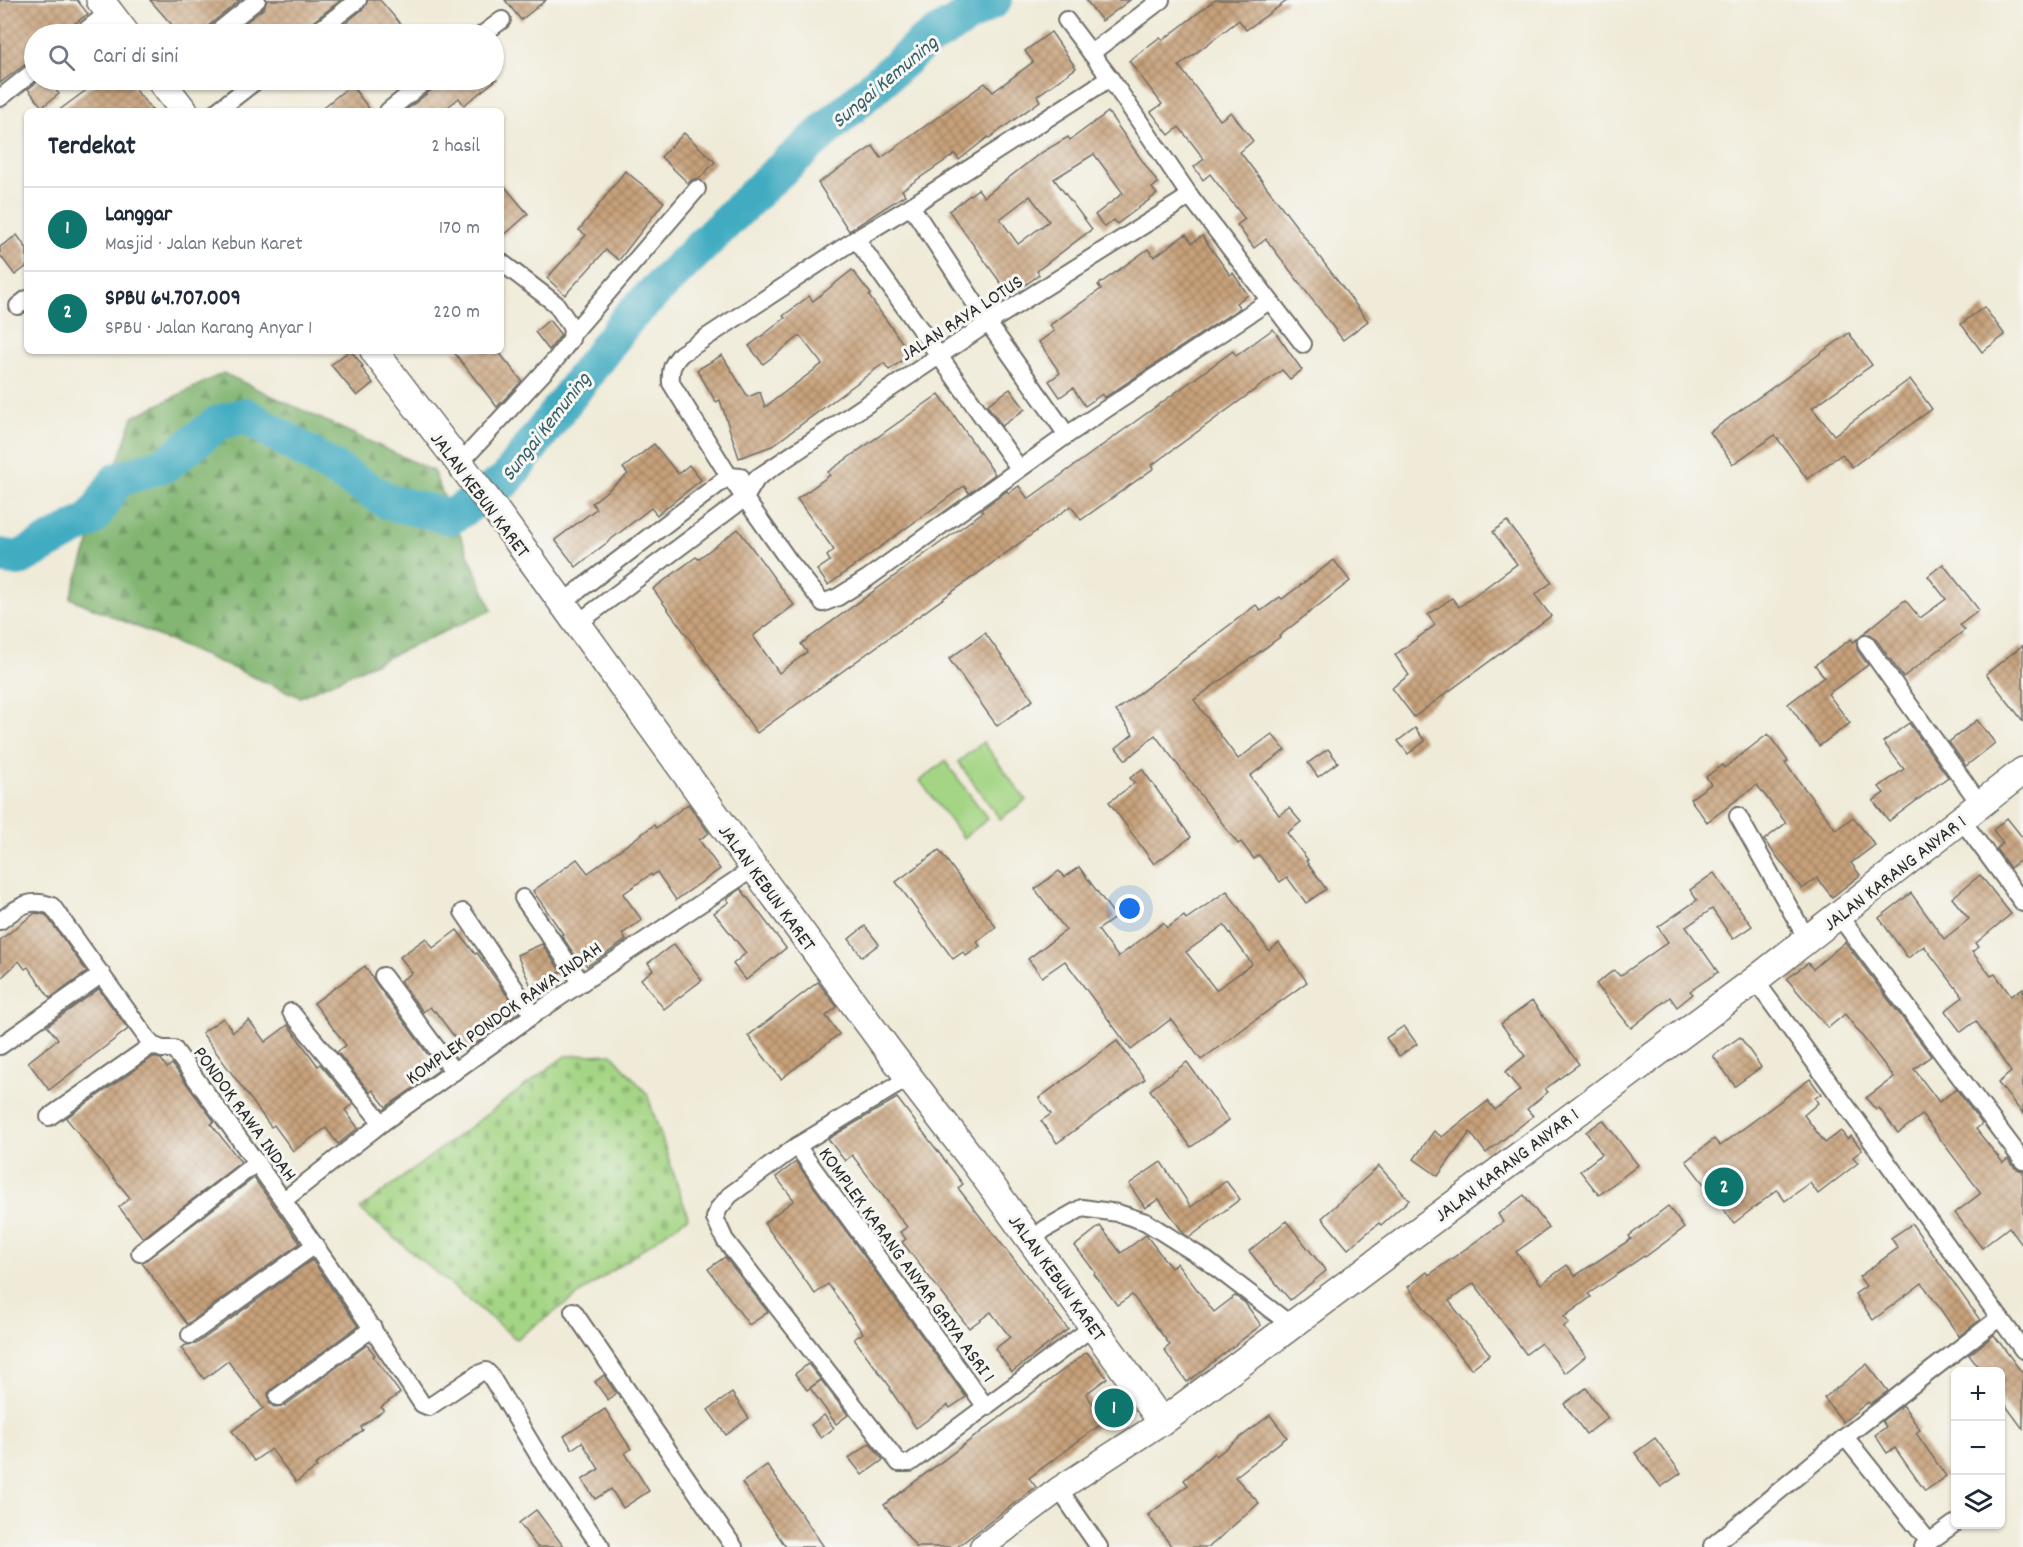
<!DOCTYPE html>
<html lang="id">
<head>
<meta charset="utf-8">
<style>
  body { margin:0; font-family:Dekko,sans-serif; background:#f6f6f7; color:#1f2937 }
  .controls { position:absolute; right:18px; bottom:18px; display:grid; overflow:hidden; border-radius:9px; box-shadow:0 2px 4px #0004 }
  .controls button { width:54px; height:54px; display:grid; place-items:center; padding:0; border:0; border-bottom:2px solid #e0e1e3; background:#fff; color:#1f2937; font:30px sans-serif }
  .you { position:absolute; left:1130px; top:909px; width:21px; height:21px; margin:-15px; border:4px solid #fff; border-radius:50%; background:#1a73e8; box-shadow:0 0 0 9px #1a73e833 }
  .badge { display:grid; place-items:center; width:39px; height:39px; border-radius:50%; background:#0f766e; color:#fff; font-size:20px; font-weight:700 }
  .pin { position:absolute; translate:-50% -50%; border:3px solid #fff; box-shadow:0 2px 6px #0006 }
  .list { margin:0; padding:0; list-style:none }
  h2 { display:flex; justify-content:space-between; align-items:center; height:78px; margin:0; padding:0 24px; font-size:26px }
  h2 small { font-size:20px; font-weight:400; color:#747a83 }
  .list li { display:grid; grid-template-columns:39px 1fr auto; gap:18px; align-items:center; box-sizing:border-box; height:84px; padding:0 24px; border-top:2px solid #e0e1e3 }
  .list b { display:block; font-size:22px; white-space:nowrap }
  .list p { margin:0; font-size:20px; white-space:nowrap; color:#747a83 }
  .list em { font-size:20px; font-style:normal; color:#747a83 }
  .icon { flex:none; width:33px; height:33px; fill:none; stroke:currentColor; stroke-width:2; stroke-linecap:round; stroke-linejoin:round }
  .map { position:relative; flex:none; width:2023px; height:1547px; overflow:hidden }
  .search { position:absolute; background:#fff; box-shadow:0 2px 4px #0004; left:24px; top:24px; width:480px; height:66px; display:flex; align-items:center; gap:15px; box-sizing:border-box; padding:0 21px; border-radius:33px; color:#747a83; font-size:22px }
  .panel { position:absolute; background:#fff; box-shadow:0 2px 4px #0004; left:24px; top:108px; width:480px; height:246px; border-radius:9px }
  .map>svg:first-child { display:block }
  .forest { fill:url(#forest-firs); stroke:#57704e; stroke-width:1.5 }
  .cemetery { fill:url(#cemetery-stones); stroke:#688058; stroke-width:1.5 }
  .pitch { fill:#a4d584; stroke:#688058; stroke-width:1.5 }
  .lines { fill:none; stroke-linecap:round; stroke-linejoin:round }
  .river { stroke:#41abc1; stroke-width:36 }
  .building { fill:url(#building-cross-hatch); fill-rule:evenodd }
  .street-casing { stroke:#706e68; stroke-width:20 }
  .secondary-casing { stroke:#706e68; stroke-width:27 }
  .primary-casing { stroke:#706e68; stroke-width:30 }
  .street { stroke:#fff; stroke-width:16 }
  .secondary { stroke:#fff; stroke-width:24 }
  .primary { stroke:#fff; stroke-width:27 }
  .labels { text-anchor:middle; stroke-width:6; stroke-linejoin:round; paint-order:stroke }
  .street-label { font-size:20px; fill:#2b2b2b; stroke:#f6f6f2 }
  .water-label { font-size:21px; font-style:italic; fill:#345e67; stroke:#f6f6f2 }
</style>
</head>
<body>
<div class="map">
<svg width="2023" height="1547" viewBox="0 0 2023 1547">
  <defs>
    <pattern id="forest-firs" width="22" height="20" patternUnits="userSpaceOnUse" patternTransform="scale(1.5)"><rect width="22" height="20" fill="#83b672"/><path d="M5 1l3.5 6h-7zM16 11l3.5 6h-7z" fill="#6b945e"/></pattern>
    <pattern id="cemetery-stones" width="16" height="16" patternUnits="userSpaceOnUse" patternTransform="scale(1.5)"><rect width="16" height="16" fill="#a4d584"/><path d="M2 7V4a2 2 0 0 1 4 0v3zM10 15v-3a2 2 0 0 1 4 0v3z" fill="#8db772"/></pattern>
    <pattern id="building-cross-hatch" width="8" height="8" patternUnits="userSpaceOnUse" patternTransform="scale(1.5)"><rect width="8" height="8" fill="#c7a17a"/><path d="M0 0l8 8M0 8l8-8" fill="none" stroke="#a28364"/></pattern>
  </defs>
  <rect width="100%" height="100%" fill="#f6f6f2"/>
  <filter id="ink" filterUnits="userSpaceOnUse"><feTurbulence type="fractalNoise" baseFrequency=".0167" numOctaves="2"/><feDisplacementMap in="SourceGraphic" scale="12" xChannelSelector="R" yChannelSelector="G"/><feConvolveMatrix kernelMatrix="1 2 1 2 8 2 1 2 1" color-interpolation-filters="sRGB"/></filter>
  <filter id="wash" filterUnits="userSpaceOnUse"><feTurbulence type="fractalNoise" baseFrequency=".008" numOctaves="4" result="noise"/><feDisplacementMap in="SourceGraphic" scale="24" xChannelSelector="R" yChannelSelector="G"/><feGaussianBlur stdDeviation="1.35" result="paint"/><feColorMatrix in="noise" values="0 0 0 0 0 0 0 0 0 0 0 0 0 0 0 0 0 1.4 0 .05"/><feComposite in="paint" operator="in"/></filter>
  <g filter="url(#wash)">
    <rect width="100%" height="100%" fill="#f0ebd8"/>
    <polygon class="forest" points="223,373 433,471 492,610 300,697 70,598 133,417"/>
    <polygon class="cemetery" points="612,1054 647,1094 688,1217 516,1339 360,1209 565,1056"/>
    <g class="pitch">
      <polygon points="983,742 1026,800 1000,819 958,762"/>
      <polygon points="945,761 988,819 963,838 920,781"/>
    </g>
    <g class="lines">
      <polyline class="river" points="0,556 18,559 92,519 117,480 166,464 218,423 245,415 389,502 451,517 506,480 628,318 766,183 923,43 994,0"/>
    </g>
    <g id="blocks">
      <g class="building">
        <polygon points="0,0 77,0 88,14 60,34 34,34 34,61 27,63 0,83"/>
        <polygon points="150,0 240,0 208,26 205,34 180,34"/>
        <polygon points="267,0 341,0 297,34 231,34 264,8"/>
        <polygon points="368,0 380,0 409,34 333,34 364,8"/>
        <polygon points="505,0 546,0 521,20"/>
        <polygon points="1086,0 1130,0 1102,21"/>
        <polygon points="1215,0 1288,0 1246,30 1239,20 1179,66 1220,120 1231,112 1253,141 1240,152 1368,321 1343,340 1266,239 1254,248 1246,237 1237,225 1245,219 1210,174 1203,180 1194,167 1204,159 1191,142 1179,127 1169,135 1151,112 1162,104 1129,61 1160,37 1163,40"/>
        <polygon points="1051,32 1076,68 1037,96 1040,101 989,138 988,137 959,160 955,154 902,190 905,195 849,231 818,183 873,146 881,158 985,83 993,92 1033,62 1025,51"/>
        <polygon points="40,80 47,80 59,94 42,107 28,89"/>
        <polygon points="100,80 127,80 153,111 58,111"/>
        <polygon points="438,80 496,80 464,105 459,98 443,111 405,111 434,88"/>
        <polygon points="351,85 371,111 319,111"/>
        <path d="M1108,112l50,71 -6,5 5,6 -40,30 -3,-4 -10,7 -9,-12 28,-22 -29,-39 -40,25 38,50 -55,42 2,4 -29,21 -61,-85 29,-22 6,8 55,-43 29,-17 2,3zM1030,196l19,25 -31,23 -18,-25z"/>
        <polygon points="684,133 715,162 699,179 693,179 688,183 661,157"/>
        <polygon points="625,171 664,202 619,260 606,250 565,295 547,278 586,235 579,230"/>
        <polygon points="501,182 528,214 501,238"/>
        <polygon points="1186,234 1192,243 1202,236 1230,275 1233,273 1248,295 1236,303 1240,308 1104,398 1102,394 1085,406 1073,388 1060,397 1049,381 1060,373 1039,342 1054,331 1050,325 1101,289 1098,285 1148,249 1154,257"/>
        <polygon points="17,235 27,249 27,266 15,275 0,255 0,247"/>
        <polygon points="852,270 871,294 869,296 904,345 902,346 908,356 889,370 884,363 772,446 739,458 720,400 716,402 697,370 722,355 748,397 760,392 765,407 822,364 800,336 763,364 749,346 785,318 783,316 809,296 813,301"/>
        <polygon points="1984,307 2005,335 1982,352 1961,324"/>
        <polygon points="549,320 561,335 549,350 535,332"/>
        <polygon points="1273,329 1302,370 1290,379 1282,370 1152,465 1154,468 1081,520 1071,506 757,733 653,589 696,557 698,559 738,529 794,605 753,636 779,673 807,652 801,644 983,512 981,510 1007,491 1009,493 1019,486 1028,499 1233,351 1236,356"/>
        <polygon points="1849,333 1872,365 1812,408 1834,435 1910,379 1932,409 1852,467 1842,454 1807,479 1775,435 1733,464 1710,432"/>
        <polygon points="349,351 351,351 363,366 361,367 373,383 357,396 331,365"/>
        <polygon points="453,351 498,351 522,381 497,407"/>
        <polygon points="1010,389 1025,409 1002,426 987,405"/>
        <polygon points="939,394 995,474 969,493 964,486 828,585 817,570 830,561 827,556 834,550 797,499 830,475 828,472"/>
        <polygon points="654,444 678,474 689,465 701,480 657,515 651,508 576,567 555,540 596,509 592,503 628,474 623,468"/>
        <polygon points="1507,521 1552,582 1535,595 1551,616 1414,717 1392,688 1409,675 1395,655 1435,625 1428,615 1452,598 1459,607 1517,564 1493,532"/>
        <polygon points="1334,560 1350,581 1279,636 1280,637 1194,700 1238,759 1272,734 1285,750 1250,776 1279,815 1289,808 1301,822 1287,833 1308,860 1306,861 1326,889 1306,903 1287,877 1280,882 1259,855 1254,859 1241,842 1238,844 1155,735 1126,760 1116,748 1133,734 1116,711 1256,605 1261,611 1280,597 1282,599"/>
        <polygon points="1943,564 1979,610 1960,625 1965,630 1903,677 1875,638 1870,634 1863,634 1905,600 1920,618 1946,599 1928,576"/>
        <polygon points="985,633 1033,700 997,726 949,659"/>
        <polygon points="1851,639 1853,642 1857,639 1857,650 1868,665 1828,694 1850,723 1819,746 1788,704 1824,677 1815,665"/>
        <polygon points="2023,645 2023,721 1986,674"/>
        <polygon points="1977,720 1995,743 1966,766 1949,742"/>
        <polygon points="1909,723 1948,777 1889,821 1873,801 1884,793 1879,787 1904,769 1883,742"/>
        <polygon points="1415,728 1425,741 1408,754 1398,741"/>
        <polygon points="1768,734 1788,761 1785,763 1836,830 1853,817 1875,845 1851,863 1860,875 1832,897 1817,878 1802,889 1764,840 1786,823 1757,785 1707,822 1690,799 1711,784 1706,777 1722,765 1724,768"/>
        <polygon points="1328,749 1338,762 1318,777 1308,763"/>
        <polygon points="1142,769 1191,837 1154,864 1109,802 1135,783 1130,778"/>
        <polygon points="688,804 709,833 699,840 720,869 676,900 657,872 652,876 651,874 623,894 642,920 622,934 626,940 587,966 584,962 581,964 561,935 563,934 533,891 577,859 588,873 654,825 656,828"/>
        <polygon points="2007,818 2023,838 2023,858 2010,868 1996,849 2003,843 1993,830"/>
        <polygon points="939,850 996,927 977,942 980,946 966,956 963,952 953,959 896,882"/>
        <path d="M1079,867l37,50 -18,13 20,27 45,-34 4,5 17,-12 2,3 41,-28 42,60 10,-8 28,39 -106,78 -30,-41 -40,31 -66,-89 -23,16 -14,-18 38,-29 -31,-41 24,-18 5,6zM1224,925l28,39 -36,26 -30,-38z"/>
        <polygon points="1714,873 1752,926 1733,939 1712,909 1686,927 1718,972 1690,991 1693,994 1677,1007 1670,997 1631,1028 1596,984 1614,970 1620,976 1668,942 1658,927 1697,900 1690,890"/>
        <polygon points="1980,875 2011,914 1976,943 1979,947 1972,952 1991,976 1995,974 2011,996 2023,988 2023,1114 1998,1083 2011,1072 1976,1021 1961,1032 1945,1011 1963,997 1924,946 1908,958 1879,918 1911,893 1944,939 1969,919 1952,898"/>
        <polygon points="741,889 786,948 746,980 733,964 746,953 714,913 729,902 727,899"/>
        <polygon points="35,913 46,915 87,972 50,998 28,967 25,969 19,961 0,979 0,940"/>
        <polygon points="865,926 879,944 862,957 849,939"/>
        <polygon points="457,930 475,954 477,953 519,1012 465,1051 435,1011 434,1012 430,1007 423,1012 400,981 412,973 400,957 426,938 433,948"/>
        <polygon points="1845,942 1931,1056 1914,1069 1939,1102 1956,1089 1982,1124 1976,1129 2003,1163 2008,1159 2015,1168 2023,1171 2023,1246 2009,1227 1982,1248 1955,1213 1981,1193 1922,1115 1898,1133 1879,1108 1876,1110 1866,1098 1894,1077 1845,1014 1828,1028 1787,979 1808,963 1813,969"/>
        <polygon points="542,944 561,972 531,986 517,955"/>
        <polygon points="674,944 702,980 664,1009 641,979 653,970 648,963"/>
        <polygon points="365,966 375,982 439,1070 386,1107 373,1090 370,1092 337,1052 346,1045 314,1003"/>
        <polygon points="818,982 837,1007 826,1016 839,1034 781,1079 748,1036"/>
        <polygon points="99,989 128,1029 49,1090 28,1062 58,1039 47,1026"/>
        <polygon points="1532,1001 1579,1064 1545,1089 1548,1092 1527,1109 1533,1116 1486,1153 1470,1132 1438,1176 1414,1159 1434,1131 1442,1137 1488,1101 1495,1110 1520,1090 1505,1072 1525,1056 1501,1024"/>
        <polygon points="223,1018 233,1032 249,1020 265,1042 288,1025 318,1066 320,1064 353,1104 345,1110 358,1128 338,1144 326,1128 293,1151 274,1125 271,1127 202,1033"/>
        <polygon points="1404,1026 1417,1044 1399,1056 1386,1038"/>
        <polygon points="1740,1037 1761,1067 1735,1086 1713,1056"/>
        <polygon points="1117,1041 1145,1079 1057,1143 1041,1121 1051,1114 1039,1098"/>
        <polygon points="153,1057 161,1059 167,1068 172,1064 214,1121 211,1124 241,1162 143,1238 119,1207 130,1198 66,1118"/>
        <polygon points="1187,1062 1229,1120 1191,1147 1150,1090"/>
        <polygon points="1810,1079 1821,1094 1815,1098 1818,1103 1804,1115 1825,1143 1841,1131 1847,1139 1851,1136 1862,1150 1853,1157 1858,1163 1818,1194 1810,1183 1785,1201 1777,1190 1734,1223 1686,1161 1714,1139 1720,1146"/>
        <polygon points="897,1098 963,1184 958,1188 1068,1329 1012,1372 995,1349 1010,1337 991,1312 969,1328 902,1242 906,1239 900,1232 907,1227 852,1155 845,1161 828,1139"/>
        <polygon points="1603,1120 1638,1165 1599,1195 1580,1171 1602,1154 1586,1132"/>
        <polygon points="796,1162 966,1397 950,1408 948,1405 916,1428 890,1389 891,1388 854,1339 863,1333 828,1284 815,1294 764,1223 794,1200 776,1177"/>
        <polygon points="1161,1162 1191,1207 1226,1181 1240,1199 1190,1237 1185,1235 1159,1199 1145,1208 1129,1184"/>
        <polygon points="1379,1166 1409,1200 1381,1225 1379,1223 1348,1249 1322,1218"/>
        <polygon points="254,1178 300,1243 187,1324 142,1263"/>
        <polygon points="1524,1195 1549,1228 1516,1252 1541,1284 1567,1265 1575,1276 1631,1239 1629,1236 1668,1206 1684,1228 1645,1257 1644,1256 1588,1294 1591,1297 1564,1317 1569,1323 1563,1327 1586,1356 1565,1373 1541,1343 1526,1354 1474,1283 1449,1301 1490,1354 1471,1369 1408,1287 1427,1272 1429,1275 1503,1222 1498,1214"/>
        <polygon points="1286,1221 1326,1271 1290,1300 1249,1251"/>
        <polygon points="1912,1224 1980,1320 1959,1336 1922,1283 1873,1320 1855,1294 1866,1286 1859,1277 1898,1248 1891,1238"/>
        <polygon points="1100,1226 1121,1253 1146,1235 1171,1268 1177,1263 1214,1312 1235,1296 1245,1303 1261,1325 1187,1382 1164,1350 1170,1345 1132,1295 1117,1305 1094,1274 1095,1272 1075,1246"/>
        <polygon points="725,1257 768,1312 749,1325 708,1269"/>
        <polygon points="312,1260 358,1326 272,1389 268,1393 269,1403 274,1407 284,1406 367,1345 375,1355 373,1356 400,1393 381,1407 384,1410 361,1427 363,1430 315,1465 317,1467 296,1482 271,1449 254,1461 232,1431 263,1408 228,1361 204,1379 181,1348 186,1345 196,1344"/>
        <polygon points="1994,1335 2023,1374 2023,1429 2001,1399 2001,1371 1981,1371 1969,1355"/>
        <polygon points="1087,1352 1107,1378 1086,1394 1105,1421 1029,1478 1036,1487 957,1547 916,1547 884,1505"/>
        <polygon points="808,1364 821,1380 807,1390 795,1374"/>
        <polygon points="1867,1364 1888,1391 1870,1404 1868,1402 1843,1422 1824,1398"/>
        <polygon points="604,1375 616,1393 608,1400 595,1382"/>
        <polygon points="821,1380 848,1415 836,1424 810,1388"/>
        <polygon points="1586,1388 1608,1418 1586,1434 1564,1404"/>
        <polygon points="732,1393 749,1418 726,1435 708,1410"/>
        <polygon points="1903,1405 1920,1430 1916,1433 1946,1476 1925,1491 1895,1448 1887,1453 1875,1435 1886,1427 1882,1421"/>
        <polygon points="605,1409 631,1449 625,1453 649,1491 623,1508 611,1489 595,1499 582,1480 599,1469 582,1442 572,1449 564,1436"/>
        <polygon points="824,1415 834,1428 821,1438 811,1425"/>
        <polygon points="1270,1415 1287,1437 1235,1477 1259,1503 1209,1547 1172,1547 1148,1515 1188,1485 1184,1480 1214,1453 1216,1456"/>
        <polygon points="1655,1438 1681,1473 1661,1487 1635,1453"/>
        <polygon points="870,1443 883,1460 862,1475 849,1458"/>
        <polygon points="767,1465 795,1505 824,1547 786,1547 742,1483"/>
        <polygon points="536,1510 564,1547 537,1547 519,1523"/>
      </g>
    </g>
  </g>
  <g filter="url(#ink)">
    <use href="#blocks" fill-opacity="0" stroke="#706e68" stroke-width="1.5"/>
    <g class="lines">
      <g class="street-casing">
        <g id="street">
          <polyline points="1066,20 1110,78 1190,196 1303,344"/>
          <polyline points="81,34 109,12"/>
          <polyline points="215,34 257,0"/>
          <polyline points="314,34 358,0"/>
          <polyline points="483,34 502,20"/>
          <polyline points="1091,53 1161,0"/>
          <path d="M1110,78l-199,128 -55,33 -175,115c-9,10 -11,15 -10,29l58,93 60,85 34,42 15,-6 30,-19 199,-143 202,-134"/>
          <polyline points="0,98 34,71"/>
          <polyline points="217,111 257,80"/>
          <polyline points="388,111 427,80"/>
          <polyline points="911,206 988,323 1067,435"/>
          <polyline points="856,239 1019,468"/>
          <polyline points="18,306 27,299"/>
          <polyline points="573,333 697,189"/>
          <polyline points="459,464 556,359 571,339 572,328 556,304 501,262"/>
          <polyline points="562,603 729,476 741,477"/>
          <polyline points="578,623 745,498 757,478 988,323 1190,196"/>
          <polyline points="1866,644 1980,804"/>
          <polyline points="1738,816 1807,939"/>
          <polyline points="1961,819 2023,903"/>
          <polyline points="523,898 581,982"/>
          <polyline points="463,912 533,1015"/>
          <polyline points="1839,916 2023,1161"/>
          <path d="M0,921c17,-13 29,-24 52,-15l100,139 10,4h12c85,116 169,233 248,355l7,3 49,-33 8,-3 4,4 56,93 55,79"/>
          <polyline points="383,976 454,1072"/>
          <polyline points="1755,980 2023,1350"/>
          <polyline points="291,1012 382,1123"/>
          <polyline points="0,1046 102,974"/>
          <polyline points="910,1077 797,1146 730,1195 719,1208 715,1218 725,1240 899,1463 910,1463 1094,1326"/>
          <polyline points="49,1117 152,1045"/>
          <polyline points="797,1146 986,1407"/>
          <polyline points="284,1200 382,1123 533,1015 754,868"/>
          <polyline points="1031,1241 1045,1229 1082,1208 1118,1213 1146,1222 1206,1260 1291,1325"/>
          <polyline points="140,1253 257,1162"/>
          <polyline points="573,1311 734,1547"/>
          <polyline points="190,1335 315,1245"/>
          <polyline points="278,1397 373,1328"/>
          <polyline points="1059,1489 1099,1547"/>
          <polyline points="1929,1542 1954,1524"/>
          <polyline points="1712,1546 1845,1437"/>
          <polyline points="1923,1547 1929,1542 1845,1437 1999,1318"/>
        </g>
      </g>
      <g class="secondary-casing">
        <polyline id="secondary" points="982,1547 1059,1489 1162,1422"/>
      </g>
      <g class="primary-casing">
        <g id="primary">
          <polyline points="100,0 126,34"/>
          <polyline points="160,80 184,111"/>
          <polyline points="374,351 493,507 754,868 891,1054 972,1159 1162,1422 1755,980 2023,771"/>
        </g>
      </g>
      <use href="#street" class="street"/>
      <use href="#secondary" class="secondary"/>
      <use href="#primary" class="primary"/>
    </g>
  </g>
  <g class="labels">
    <g class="street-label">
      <text transform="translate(961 317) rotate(-33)" y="7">JALAN RAYA LOTUS</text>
      <text transform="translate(481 494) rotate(53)" y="7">JALAN KEBUN KARET</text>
      <text transform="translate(1894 872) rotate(-38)" y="7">JALAN KARANG ANYAR 1</text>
      <text transform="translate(768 887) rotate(54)" y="7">JALAN KEBUN KARET</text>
      <text transform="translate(503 1012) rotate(-35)" y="7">KOMPLEK PONDOK RAWA INDAH</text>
      <text transform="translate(246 1113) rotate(54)" y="7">PONDOK RAWA INDAH</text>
      <text transform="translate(1506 1164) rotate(-37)" y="7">JALAN KARANG ANYAR 1</text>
      <text transform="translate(908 1264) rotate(54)" y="7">KOMPLEK KARANG ANYAR GRIYA ASRI 1</text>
      <text transform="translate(1058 1277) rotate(54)" y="7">JALAN KEBUN KARET</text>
    </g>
    <g class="water-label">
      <text transform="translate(884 81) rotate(-40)" y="7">Sungai Kemuning</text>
      <text transform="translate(545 426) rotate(-52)" y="7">Sungai Kemuning</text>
    </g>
  </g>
</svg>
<div class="controls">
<button>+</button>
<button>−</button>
<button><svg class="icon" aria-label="layers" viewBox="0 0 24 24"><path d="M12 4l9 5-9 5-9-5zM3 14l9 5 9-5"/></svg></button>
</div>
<div class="you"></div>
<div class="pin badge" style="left:1114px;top:1408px">1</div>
<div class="pin badge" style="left:1724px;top:1187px">2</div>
<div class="search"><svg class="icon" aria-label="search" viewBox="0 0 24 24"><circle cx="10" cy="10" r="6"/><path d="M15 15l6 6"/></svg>Cari di sini</div>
<section class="panel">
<h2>Terdekat<small>2 hasil</small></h2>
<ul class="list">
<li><span class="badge">1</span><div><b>Langgar</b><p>Masjid · Jalan Kebun Karet</p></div><em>170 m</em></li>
<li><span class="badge">2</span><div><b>SPBU 64.707.009</b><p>SPBU · Jalan Karang Anyar 1</p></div><em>220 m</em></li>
</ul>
</section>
</div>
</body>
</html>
